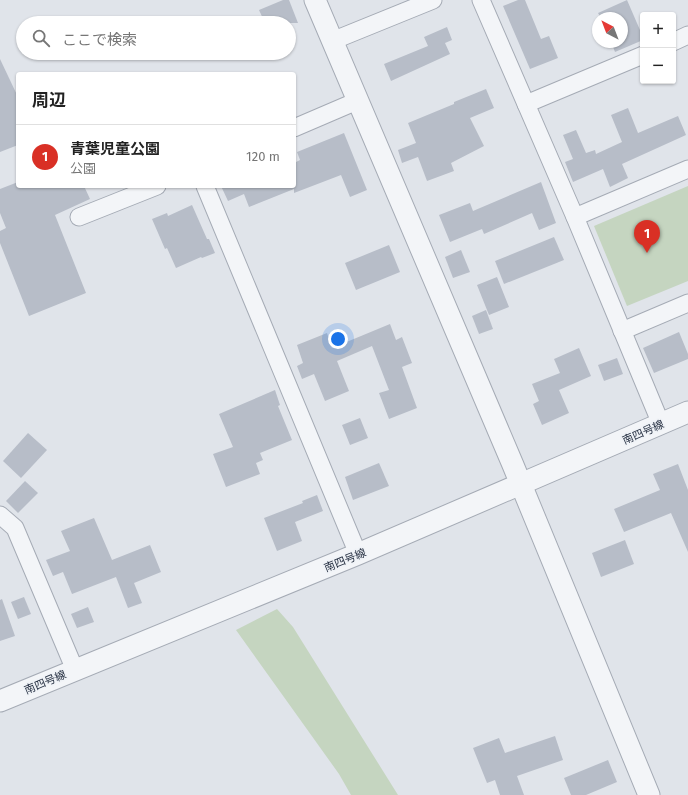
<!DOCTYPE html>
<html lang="ja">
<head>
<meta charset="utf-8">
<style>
  body { margin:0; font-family:"Fira Sans","Noto Sans JP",sans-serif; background:#f6f6f6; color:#222 }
  .controls { position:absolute; right:12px; top:12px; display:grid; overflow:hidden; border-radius:4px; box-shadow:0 1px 3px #0004 }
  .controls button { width:36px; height:36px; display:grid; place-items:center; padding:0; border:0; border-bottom:1px solid #e0e0e0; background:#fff; color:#222; font:20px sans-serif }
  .compass { position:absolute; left:592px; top:12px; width:36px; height:36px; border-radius:50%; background:#fff; box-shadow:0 1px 3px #0004; rotate:318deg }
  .you { position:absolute; left:338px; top:339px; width:14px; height:14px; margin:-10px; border:3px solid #fff; border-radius:50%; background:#1a73e8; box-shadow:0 0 0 6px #1a73e833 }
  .badge { display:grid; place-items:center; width:26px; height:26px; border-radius:50%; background:#d93025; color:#fff; font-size:13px; font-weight:700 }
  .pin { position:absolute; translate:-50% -33px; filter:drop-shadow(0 1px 2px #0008) }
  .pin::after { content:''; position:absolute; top:21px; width:14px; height:12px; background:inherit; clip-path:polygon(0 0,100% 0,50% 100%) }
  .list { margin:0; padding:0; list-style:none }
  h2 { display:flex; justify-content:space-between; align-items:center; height:52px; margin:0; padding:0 16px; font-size:17px }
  h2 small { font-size:13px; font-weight:400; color:#767676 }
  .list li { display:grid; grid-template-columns:26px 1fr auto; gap:12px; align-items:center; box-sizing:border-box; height:64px; padding:0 16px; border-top:1px solid #e0e0e0 }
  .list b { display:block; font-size:15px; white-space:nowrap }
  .list p { margin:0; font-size:13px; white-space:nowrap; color:#767676 }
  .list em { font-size:13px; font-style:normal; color:#767676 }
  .icon { flex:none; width:22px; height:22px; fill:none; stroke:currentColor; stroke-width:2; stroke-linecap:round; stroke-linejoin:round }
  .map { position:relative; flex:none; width:688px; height:795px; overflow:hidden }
  .search { position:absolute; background:#fff; box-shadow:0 1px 3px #0004; left:16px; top:16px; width:280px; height:44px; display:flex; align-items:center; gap:10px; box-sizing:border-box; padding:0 14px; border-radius:22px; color:#767676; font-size:15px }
  .panel { position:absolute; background:#fff; box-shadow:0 1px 3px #0004; left:16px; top:72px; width:280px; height:116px; border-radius:4px }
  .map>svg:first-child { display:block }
  .green { fill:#c5d5c0 }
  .building { fill:#b7bdc8 }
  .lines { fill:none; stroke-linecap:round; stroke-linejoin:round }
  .minor-casing { stroke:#a5abb5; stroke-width:19 }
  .tertiary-casing { stroke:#a5abb5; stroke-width:23 }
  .minor { stroke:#f3f5f8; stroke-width:17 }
  .tertiary { stroke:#f3f5f8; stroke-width:21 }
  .labels { text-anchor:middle; stroke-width:3.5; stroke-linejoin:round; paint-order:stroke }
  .street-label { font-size:11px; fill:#273143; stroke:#f0f3f7 }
</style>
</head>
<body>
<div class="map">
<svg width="688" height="795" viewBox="0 0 688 795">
  <rect width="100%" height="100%" fill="#e0e4ea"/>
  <g class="green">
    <polygon points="688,186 688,281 627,306 594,226"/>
    <polygon points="277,609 293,627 398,795 351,795 339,774 236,630"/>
  </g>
  <g class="building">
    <polygon points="283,0 289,0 298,23 265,23 259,10"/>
    <polygon points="518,0 525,0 541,39 549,36 558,58 530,69 503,6"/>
    <polygon points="627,0 643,37 643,40 615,52 611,42 622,42 622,18 601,18 598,13"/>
    <polygon points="447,27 452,40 445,43 450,54 391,81 384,64 428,46 424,37"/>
    <polygon points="0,59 18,97 18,145 0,152"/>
    <polygon points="486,89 494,108 470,118 484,146 451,163 454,171 427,181 418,157 402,163 398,150 416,143 408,123 454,104 454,102"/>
    <polygon points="628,108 638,133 678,116 686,135 622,164 628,178 610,187 603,169 573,182 565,162 573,159 563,135 576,130 586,153 595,150 596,154 622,142 611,115"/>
    <polygon points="344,133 367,190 350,197 341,175 294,193 294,189 249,207 244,194 228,201 221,186 294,186 294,163 300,160 297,152"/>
    <polygon points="18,182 18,186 84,186 90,199 55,215 86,293 29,316 0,243 0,231 6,228 0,213 0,189"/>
    <polygon points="541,182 556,223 539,230 532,213 484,234 482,229 450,242 439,215 470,203 473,211"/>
    <polygon points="192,205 207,239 209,239 215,253 202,258 201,257 176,268 167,248 165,249 152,219 167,213 168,216"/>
    <polygon points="554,237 564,260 504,284 495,261"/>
    <polygon points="389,245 400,272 356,290 345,263"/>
    <polygon points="461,250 470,272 453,278 445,257"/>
    <polygon points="497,277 509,307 489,315 477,285"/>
    <polygon points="486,310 493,329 479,334 472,316"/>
    <polygon points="390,324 396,340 402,337 412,363 402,367 417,408 389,419 379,393 389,390 372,346 337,361 349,391 325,401 314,374 302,379 297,366 303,363 297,345 327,333 332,348"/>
    <polygon points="679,332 688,354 688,359 654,373 643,348"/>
    <polygon points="579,348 591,376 559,390 569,413 542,425 533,404 539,401 532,384 560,373 554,359"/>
    <polygon points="617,358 623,374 604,381 598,365"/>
    <polygon points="275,390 280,405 278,406 292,440 260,453 263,460 256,463 260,474 226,487 213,454 233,447 219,414"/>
    <polygon points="360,418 368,438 350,445 342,425"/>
    <polygon points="28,433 47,450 21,478 3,461"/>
    <polygon points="379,463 389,486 353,500 345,477"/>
    <polygon points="678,464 688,490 688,552 671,513 624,532 614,509 660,490 653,474"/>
    <polygon points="25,481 38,493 18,513 6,501"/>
    <polygon points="317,495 323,511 295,522 302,541 277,551 264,518 303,503 302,501"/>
    <polygon points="94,518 112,560 150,545 161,572 134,583 142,603 128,608 116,577 72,594 63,572 53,576 46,560 70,551 61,531"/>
    <polygon points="625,540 634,564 601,577 592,553"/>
    <polygon points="24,597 31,614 18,619 11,602"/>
    <polygon points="2,599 15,636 0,641 0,600"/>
    <polygon points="88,607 94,622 77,628 71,614"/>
    <polygon points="555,736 563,760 517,776 524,795 500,795 495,780 487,783 473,748 499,738 505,753"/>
    <polygon points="608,760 617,782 586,795 571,795 564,778"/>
  </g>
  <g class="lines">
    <g class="minor-casing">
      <g id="minor">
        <polyline points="481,0 575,217 661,424"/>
        <polyline points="332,41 433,0"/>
        <polyline points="673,42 688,35"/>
        <polyline points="526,104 643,55"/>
        <polyline points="294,128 357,101"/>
        <polyline points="205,186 358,554"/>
        <polyline points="79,217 157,186"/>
        <polyline points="575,217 688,169"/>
        <polyline points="622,331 688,303"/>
        <polyline points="0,515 15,528 75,670"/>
      </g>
    </g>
    <g class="tertiary-casing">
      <g id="tertiary">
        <polyline points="315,0 513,465 649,795"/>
        <polyline points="0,701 358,554 688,412"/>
      </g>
    </g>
    <use href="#minor" class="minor"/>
    <use href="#tertiary" class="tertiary"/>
  </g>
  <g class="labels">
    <g class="street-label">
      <text transform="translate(643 432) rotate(-24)" y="4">南四号線</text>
      <text transform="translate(345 560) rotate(-22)" y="4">南四号線</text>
      <text transform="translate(45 682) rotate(-23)" y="4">南四号線</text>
    </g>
  </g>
</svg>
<div class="controls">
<button>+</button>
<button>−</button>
</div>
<svg class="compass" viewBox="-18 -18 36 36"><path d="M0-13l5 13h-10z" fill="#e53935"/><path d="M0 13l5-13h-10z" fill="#767676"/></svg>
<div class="you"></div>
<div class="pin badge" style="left:647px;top:253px">1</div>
<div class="search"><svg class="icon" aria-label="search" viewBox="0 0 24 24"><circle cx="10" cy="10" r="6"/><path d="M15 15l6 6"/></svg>ここで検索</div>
<section class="panel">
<h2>周辺<small></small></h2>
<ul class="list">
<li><span class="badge">1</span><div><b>青葉児童公園</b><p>公園</p></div><em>120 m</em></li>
</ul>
</section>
</div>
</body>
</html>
